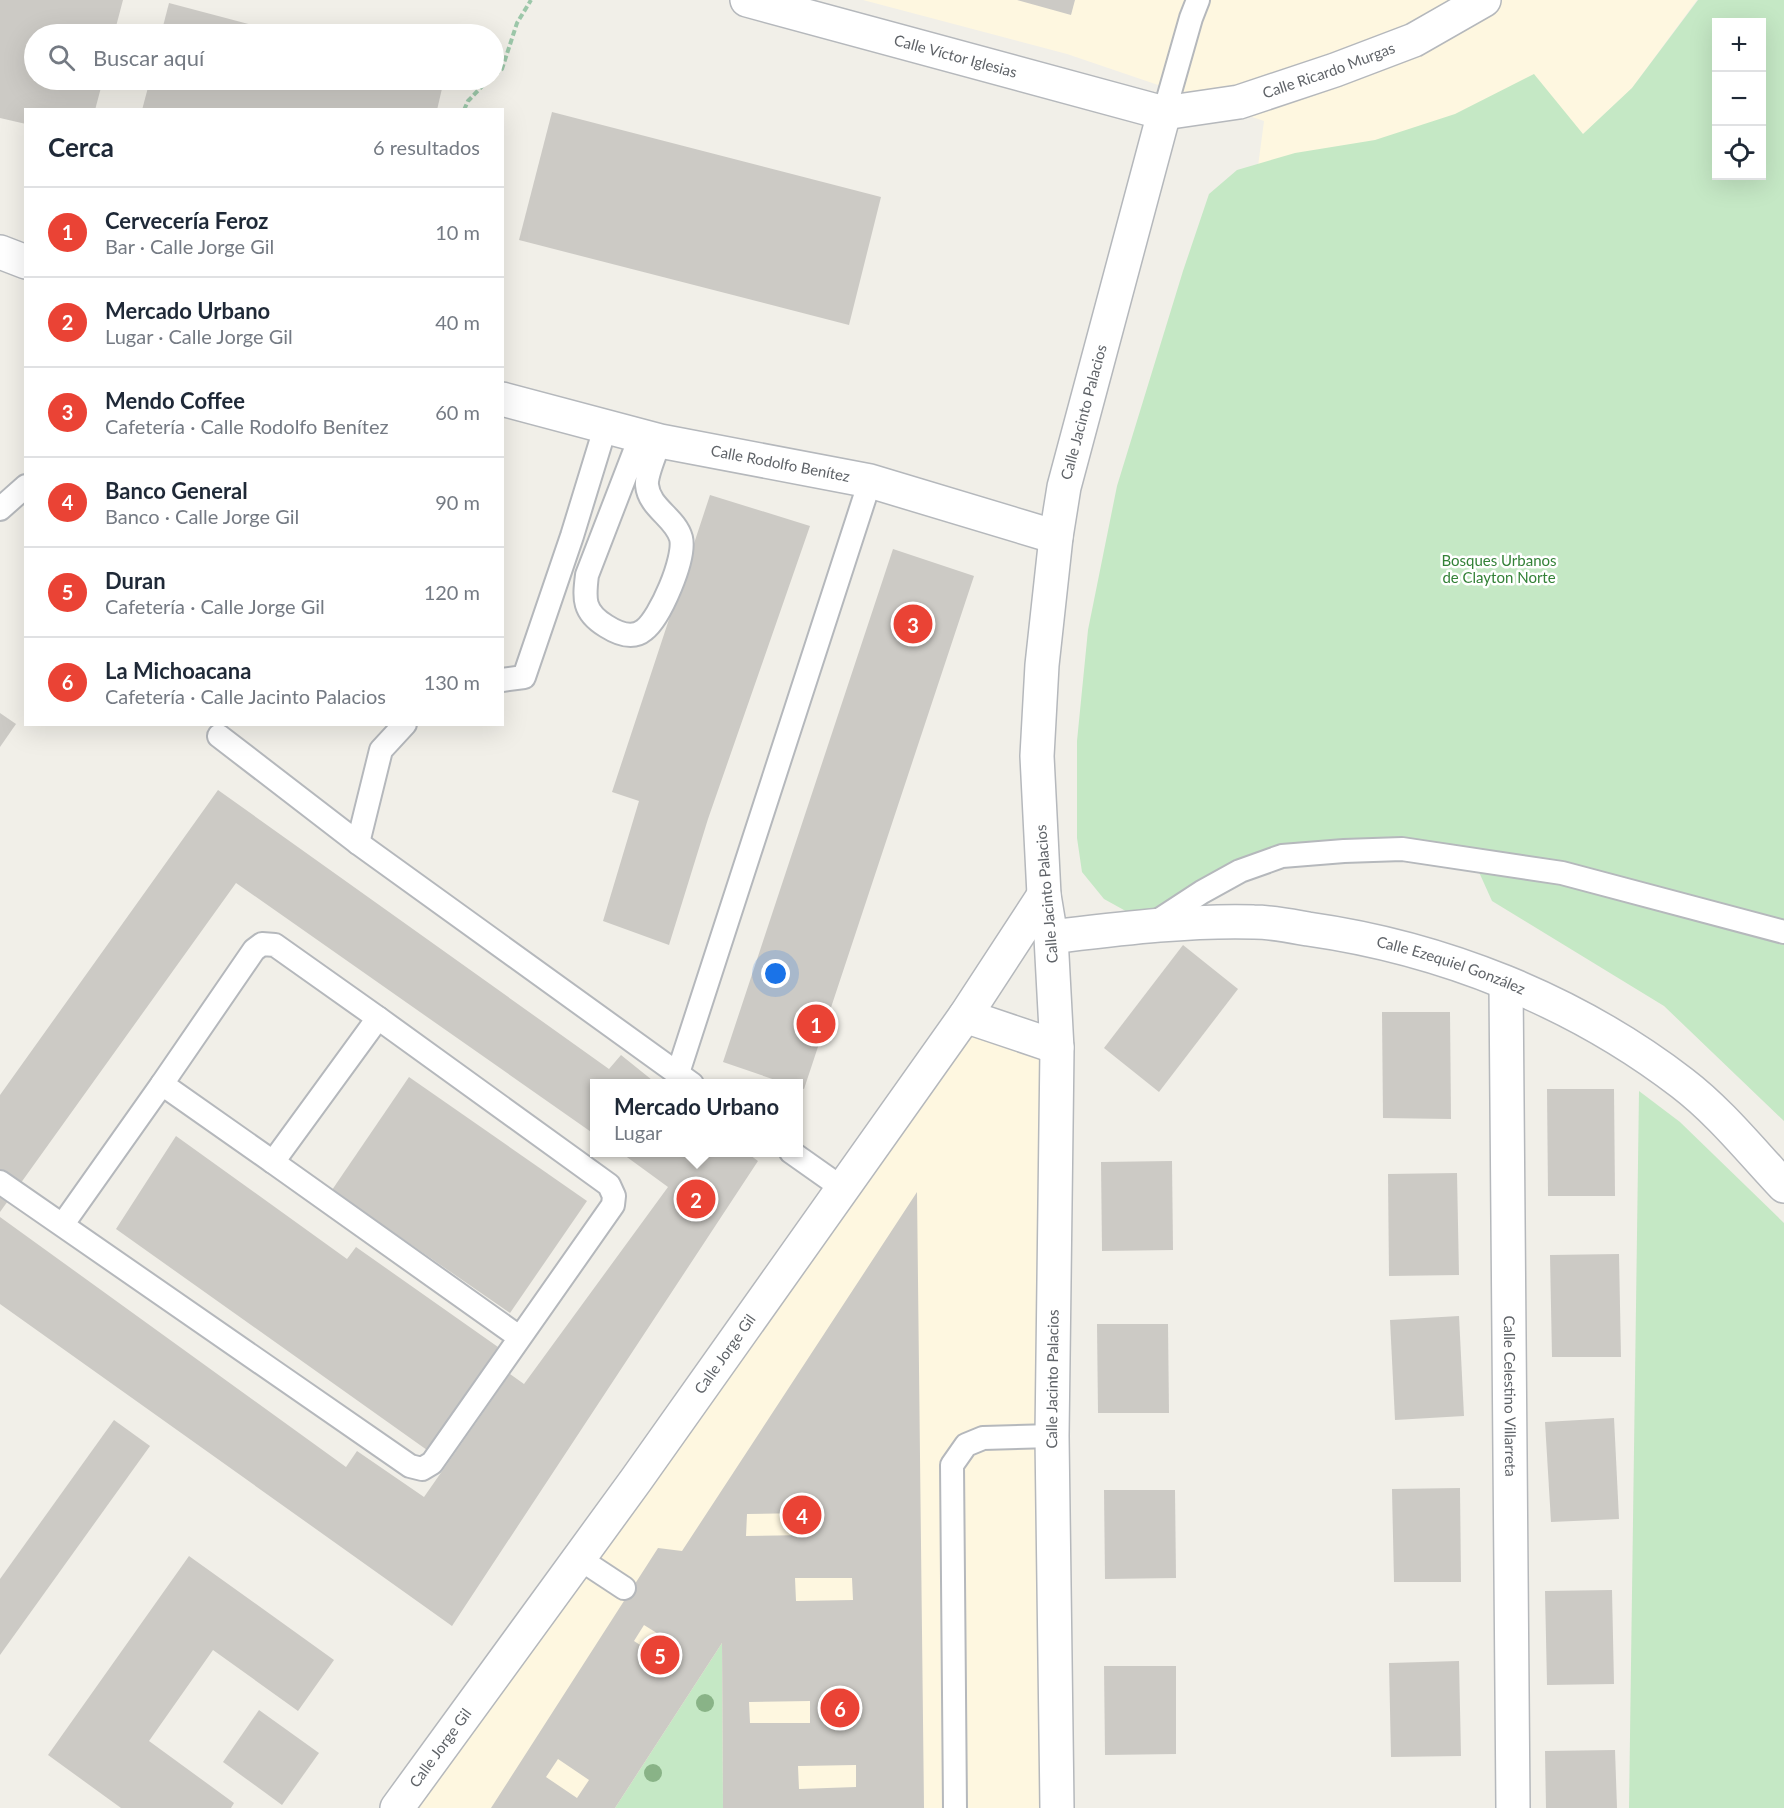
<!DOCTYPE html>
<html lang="es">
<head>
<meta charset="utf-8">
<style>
  body { margin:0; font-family:Lato,sans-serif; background:#f2f2f3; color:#1f2937 }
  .controls { position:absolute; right:18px; top:18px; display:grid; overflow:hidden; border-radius:0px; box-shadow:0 6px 24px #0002 }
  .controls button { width:54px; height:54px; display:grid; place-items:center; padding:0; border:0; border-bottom:2px solid #e0e1e3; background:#fff; color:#1f2937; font:30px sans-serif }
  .you { position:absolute; left:776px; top:974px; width:21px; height:21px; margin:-15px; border:4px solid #fff; border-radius:50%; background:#1a73e8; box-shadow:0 0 0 9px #1a73e833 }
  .badge { display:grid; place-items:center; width:39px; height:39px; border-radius:50%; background:#ea4335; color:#fff; font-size:20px; font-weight:700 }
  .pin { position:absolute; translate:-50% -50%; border:3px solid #fff; box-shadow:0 2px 6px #0006 }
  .popup { position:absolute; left:590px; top:1079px; width:213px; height:78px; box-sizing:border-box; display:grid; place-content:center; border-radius:0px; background:#fff; filter:drop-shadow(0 2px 4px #0005); font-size:20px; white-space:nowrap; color:#747a83 }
  .popup b { font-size:22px; color:#1f2937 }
  .popup::after { content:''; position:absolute; left:50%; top:100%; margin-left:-12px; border:12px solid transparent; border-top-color:#fff }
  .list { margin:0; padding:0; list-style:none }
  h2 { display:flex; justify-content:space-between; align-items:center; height:78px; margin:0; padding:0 24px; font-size:26px }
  h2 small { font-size:20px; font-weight:400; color:#747a83 }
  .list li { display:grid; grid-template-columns:39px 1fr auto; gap:18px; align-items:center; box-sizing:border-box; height:90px; padding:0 24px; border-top:2px solid #e0e1e3 }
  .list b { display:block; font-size:22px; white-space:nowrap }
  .list p { margin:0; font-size:20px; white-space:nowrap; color:#747a83 }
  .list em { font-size:20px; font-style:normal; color:#747a83 }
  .icon { flex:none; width:33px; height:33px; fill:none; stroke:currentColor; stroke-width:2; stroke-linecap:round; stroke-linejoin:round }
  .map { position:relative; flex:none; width:1784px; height:1808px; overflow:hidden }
  .search { position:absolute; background:#fff; box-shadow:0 6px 24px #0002; left:24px; top:24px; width:480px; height:66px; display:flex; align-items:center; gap:15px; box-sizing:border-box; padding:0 21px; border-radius:33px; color:#747a83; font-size:22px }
  .panel { position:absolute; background:#fff; box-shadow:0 6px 24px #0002; left:24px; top:108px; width:480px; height:618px; border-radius:0px }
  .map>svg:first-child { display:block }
  .commercial { fill:#fef7e0 }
  .green { fill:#c5e8c5; fill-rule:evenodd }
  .building { fill:#cccac5; fill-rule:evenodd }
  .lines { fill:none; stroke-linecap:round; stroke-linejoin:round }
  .lane-casing { stroke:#b5b8bc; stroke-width:26 }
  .street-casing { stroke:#b5b8bc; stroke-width:36 }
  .path { stroke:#9cc7a9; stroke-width:4; stroke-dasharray:6 3; stroke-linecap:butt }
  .lane { stroke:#fff; stroke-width:22 }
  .street { stroke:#fff; stroke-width:33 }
  .tree { fill:#89b387 }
  .labels { text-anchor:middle; stroke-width:5; stroke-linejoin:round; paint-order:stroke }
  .street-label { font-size:15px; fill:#5f6368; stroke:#fff }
  .park-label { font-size:15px; fill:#348238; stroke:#fff }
</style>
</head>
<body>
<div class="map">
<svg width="1784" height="1808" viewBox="0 0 1784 1808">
  <rect width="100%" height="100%" fill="#f1efe8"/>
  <g class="commercial">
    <polygon points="863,0 1697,0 1632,88 1512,201 1247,249 1264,121 1067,54"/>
    <polygon points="965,1016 1057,1047 1055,1808 397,1808"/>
  </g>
  <g class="green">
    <path d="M1698,0h86v1121l-120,-115 -172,-105 -18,-40 -192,-5 -131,69 -47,-26 -22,-27 -5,-34v-97l11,-111 29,-144 66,-215 26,-77 28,-24 58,-17 80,-13 80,-26 79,-40 49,60 49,-46zM1716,22h46v154h-46z"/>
    <polygon points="1639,1091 1680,1122 1784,1223 1784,1808 1629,1808"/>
    <polygon points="722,1643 723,1808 615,1808"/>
  </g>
  <g class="building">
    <polygon points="0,0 123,0 114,34 34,34 34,80 103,80 95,110 26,110 26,124 0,118"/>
    <polygon points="1017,0 1075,0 1071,15"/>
    <polygon points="169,3 286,34 161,34"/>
    <polygon points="150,80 444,80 437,110 142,110"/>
    <polygon points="552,112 881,197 849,325 519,240"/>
    <polygon points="710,495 810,526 708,819 669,945 603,921 639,801 612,792"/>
    <polygon points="893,549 974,576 804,1089 798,1087 798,1084 787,1084 723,1062"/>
    <polygon points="0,713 16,724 0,747"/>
    <polygon points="218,790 609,1069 621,1055 657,1084 594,1084 594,1134 236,883 0,1212 0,1095"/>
    <polygon points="1183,945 1238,989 1159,1092 1104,1048"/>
    <polygon points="1382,1012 1450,1012 1451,1119 1383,1118"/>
    <polygon points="409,1077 587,1201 510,1313 332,1190"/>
    <polygon points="1547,1089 1614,1089 1615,1196 1548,1196"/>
    <polygon points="176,1136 347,1259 356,1247 498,1347 427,1450 116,1229"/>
    <polygon points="620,1152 746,1152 758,1161 452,1626 0,1304 0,1217 346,1467 357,1451 424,1497 510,1374 524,1384 668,1187"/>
    <polygon points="1172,1161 1173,1250 1102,1251 1101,1162"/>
    <polygon points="1457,1173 1459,1275 1389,1276 1388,1174"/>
    <path d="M917,1192l7,616h-201l-1,-165 -107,165h-124l167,-260 24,3zM807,1513v22l-61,1 1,-22zM795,1578h57l1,22 -57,1zM644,1625l32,20 -10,17 -32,-21zM810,1701v22h-60l-1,-21zM558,1759l31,21 -12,18 -31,-21zM856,1765v22l-57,2 -1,-23z"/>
    <polygon points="1619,1254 1621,1357 1552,1357 1550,1255"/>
    <polygon points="1459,1316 1464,1416 1395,1420 1390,1320"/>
    <polygon points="1097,1324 1168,1324 1169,1413 1098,1413"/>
    <polygon points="1614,1418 1619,1519 1551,1522 1545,1422"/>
    <polygon points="114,1420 150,1446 0,1655 0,1579"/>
    <polygon points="1460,1488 1461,1582 1394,1582 1392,1489"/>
    <polygon points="1104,1490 1175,1490 1176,1578 1105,1579"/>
    <polygon points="189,1556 334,1660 298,1711 213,1650 149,1741 234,1803 231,1808 121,1808 48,1755"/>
    <polygon points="1612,1590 1614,1684 1547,1685 1545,1591"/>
    <polygon points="1459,1661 1461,1756 1391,1757 1389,1663"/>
    <polygon points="1104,1666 1176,1666 1176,1754 1105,1755"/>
    <polygon points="259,1710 319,1753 282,1805 223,1762"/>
    <polygon points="1615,1750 1617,1808 1546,1808 1545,1751"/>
  </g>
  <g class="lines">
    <g class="lane-casing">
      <g id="lane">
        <polyline points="1164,113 1191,18 1198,0"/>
        <path d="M641,435l-54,140c-3,24 -4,37 19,51 11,7 26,14 38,4 16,-12 42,-72 37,-92 -6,-21 -32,-30 -34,-53 -1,-10 9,-33 13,-44"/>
        <polyline points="0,509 26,486"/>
        <polyline points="502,680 524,677 572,536 606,425"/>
        <polyline points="219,736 358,843 692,1084"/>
        <polyline points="358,843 381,750 405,724"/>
        <polyline points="1153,924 1202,892 1240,871 1282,856 1344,851 1402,849 1562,873 1784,932"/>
        <polyline points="678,1073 870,481"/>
        <polyline points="162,1084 254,950 262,944 275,945 378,1018"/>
        <polyline points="791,1152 842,1188"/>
        <polyline points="0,1182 410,1466 422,1469 432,1463 613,1205 614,1196 609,1185 378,1018 273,1162 519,1337"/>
        <polyline points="63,1224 162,1084 273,1162"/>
        <polyline points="580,1559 624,1588"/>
        <polyline points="955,1808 952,1465 966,1445 983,1438 1052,1436"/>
      </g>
    </g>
    <g class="street-casing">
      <g id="street">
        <path id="s1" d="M747,0l417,113 75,-11 96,-32 79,-30 70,-40"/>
        <polyline points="0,252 26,262"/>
        <path id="s2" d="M502,399l158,42 210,40 186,56"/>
        <path id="s3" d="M1051,937c67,-8 136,-17 203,-15 18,0 37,4 54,7 134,19 266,71 374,154 38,29 69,68 102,103"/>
        <path id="s4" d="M1506,984l7,824"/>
        <polyline points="965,1016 1057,1047"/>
        <path id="s5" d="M397,1808l239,-328 329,-464 79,-121"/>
        <path id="s6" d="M1057,1808l-5,-372 5,-387 -6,-112 -7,-42 -7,-139 5,-91 14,-128 8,-50 100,-374"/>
      </g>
    </g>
    <g class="path">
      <polyline points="494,75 502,69 517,23 531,0"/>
      <polyline points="464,110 468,101 488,80"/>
    </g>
    <use href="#lane" class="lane"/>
    <use href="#street" class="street"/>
  </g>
  <g class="tree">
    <circle cx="705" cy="1703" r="9"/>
    <circle cx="653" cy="1773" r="9"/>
  </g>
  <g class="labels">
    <g class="street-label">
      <text dy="5" stroke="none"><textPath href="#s1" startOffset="216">Calle Víctor Iglesias</textPath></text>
      <text dy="5" stroke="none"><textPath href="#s1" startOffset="603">Calle Ricardo Murgas</textPath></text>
      <text dy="5" stroke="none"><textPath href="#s6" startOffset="1401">Calle Jacinto Palacios</textPath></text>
      <text dy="5" stroke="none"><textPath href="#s2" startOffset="286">Calle Rodolfo Benítez</textPath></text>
      <text transform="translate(1047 894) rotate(-95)" y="5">Calle Jacinto Palacios</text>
      <text dy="5" stroke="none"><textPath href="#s3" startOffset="406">Calle Ezequiel González</textPath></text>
      <text dy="5" stroke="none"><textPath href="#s5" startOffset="560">Calle Jorge Gil</textPath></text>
      <text dy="5" stroke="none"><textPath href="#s6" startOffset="429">Calle Jacinto Palacios</textPath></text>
      <text dy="5" stroke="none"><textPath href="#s4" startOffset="412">Calle Celestino Villarreta</textPath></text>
      <text dy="5" stroke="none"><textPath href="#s5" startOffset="74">Calle Jorge Gil</textPath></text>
    </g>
    <g class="park-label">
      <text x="1499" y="566">Bosques Urbanos<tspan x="1499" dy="17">de Clayton Norte</tspan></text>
    </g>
  </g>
</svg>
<div class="controls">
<button>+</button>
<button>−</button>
<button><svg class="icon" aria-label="locate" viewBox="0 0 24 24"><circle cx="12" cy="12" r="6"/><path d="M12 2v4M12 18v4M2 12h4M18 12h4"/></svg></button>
</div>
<div class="you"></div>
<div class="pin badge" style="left:816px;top:1024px">1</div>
<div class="pin badge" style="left:696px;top:1199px">2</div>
<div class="popup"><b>Mercado Urbano</b>Lugar</div>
<div class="pin badge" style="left:913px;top:624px">3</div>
<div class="pin badge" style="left:802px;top:1515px">4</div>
<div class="pin badge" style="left:660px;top:1655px">5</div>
<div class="pin badge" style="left:840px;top:1708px">6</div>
<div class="search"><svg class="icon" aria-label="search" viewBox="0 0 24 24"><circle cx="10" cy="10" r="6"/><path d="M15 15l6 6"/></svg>Buscar aquí</div>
<section class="panel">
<h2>Cerca<small>6 resultados</small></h2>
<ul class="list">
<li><span class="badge">1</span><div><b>Cervecería Feroz</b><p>Bar · Calle Jorge Gil</p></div><em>10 m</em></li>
<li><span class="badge">2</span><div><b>Mercado Urbano</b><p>Lugar · Calle Jorge Gil</p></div><em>40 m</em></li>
<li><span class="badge">3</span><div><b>Mendo Coffee</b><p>Cafetería · Calle Rodolfo Benítez</p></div><em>60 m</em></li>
<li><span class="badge">4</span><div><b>Banco General</b><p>Banco · Calle Jorge Gil</p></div><em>90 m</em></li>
<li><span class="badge">5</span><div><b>Duran</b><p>Cafetería · Calle Jorge Gil</p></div><em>120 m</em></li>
<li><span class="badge">6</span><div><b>La Michoacana</b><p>Cafetería · Calle Jacinto Palacios</p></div><em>130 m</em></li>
</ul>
</section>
</div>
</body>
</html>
